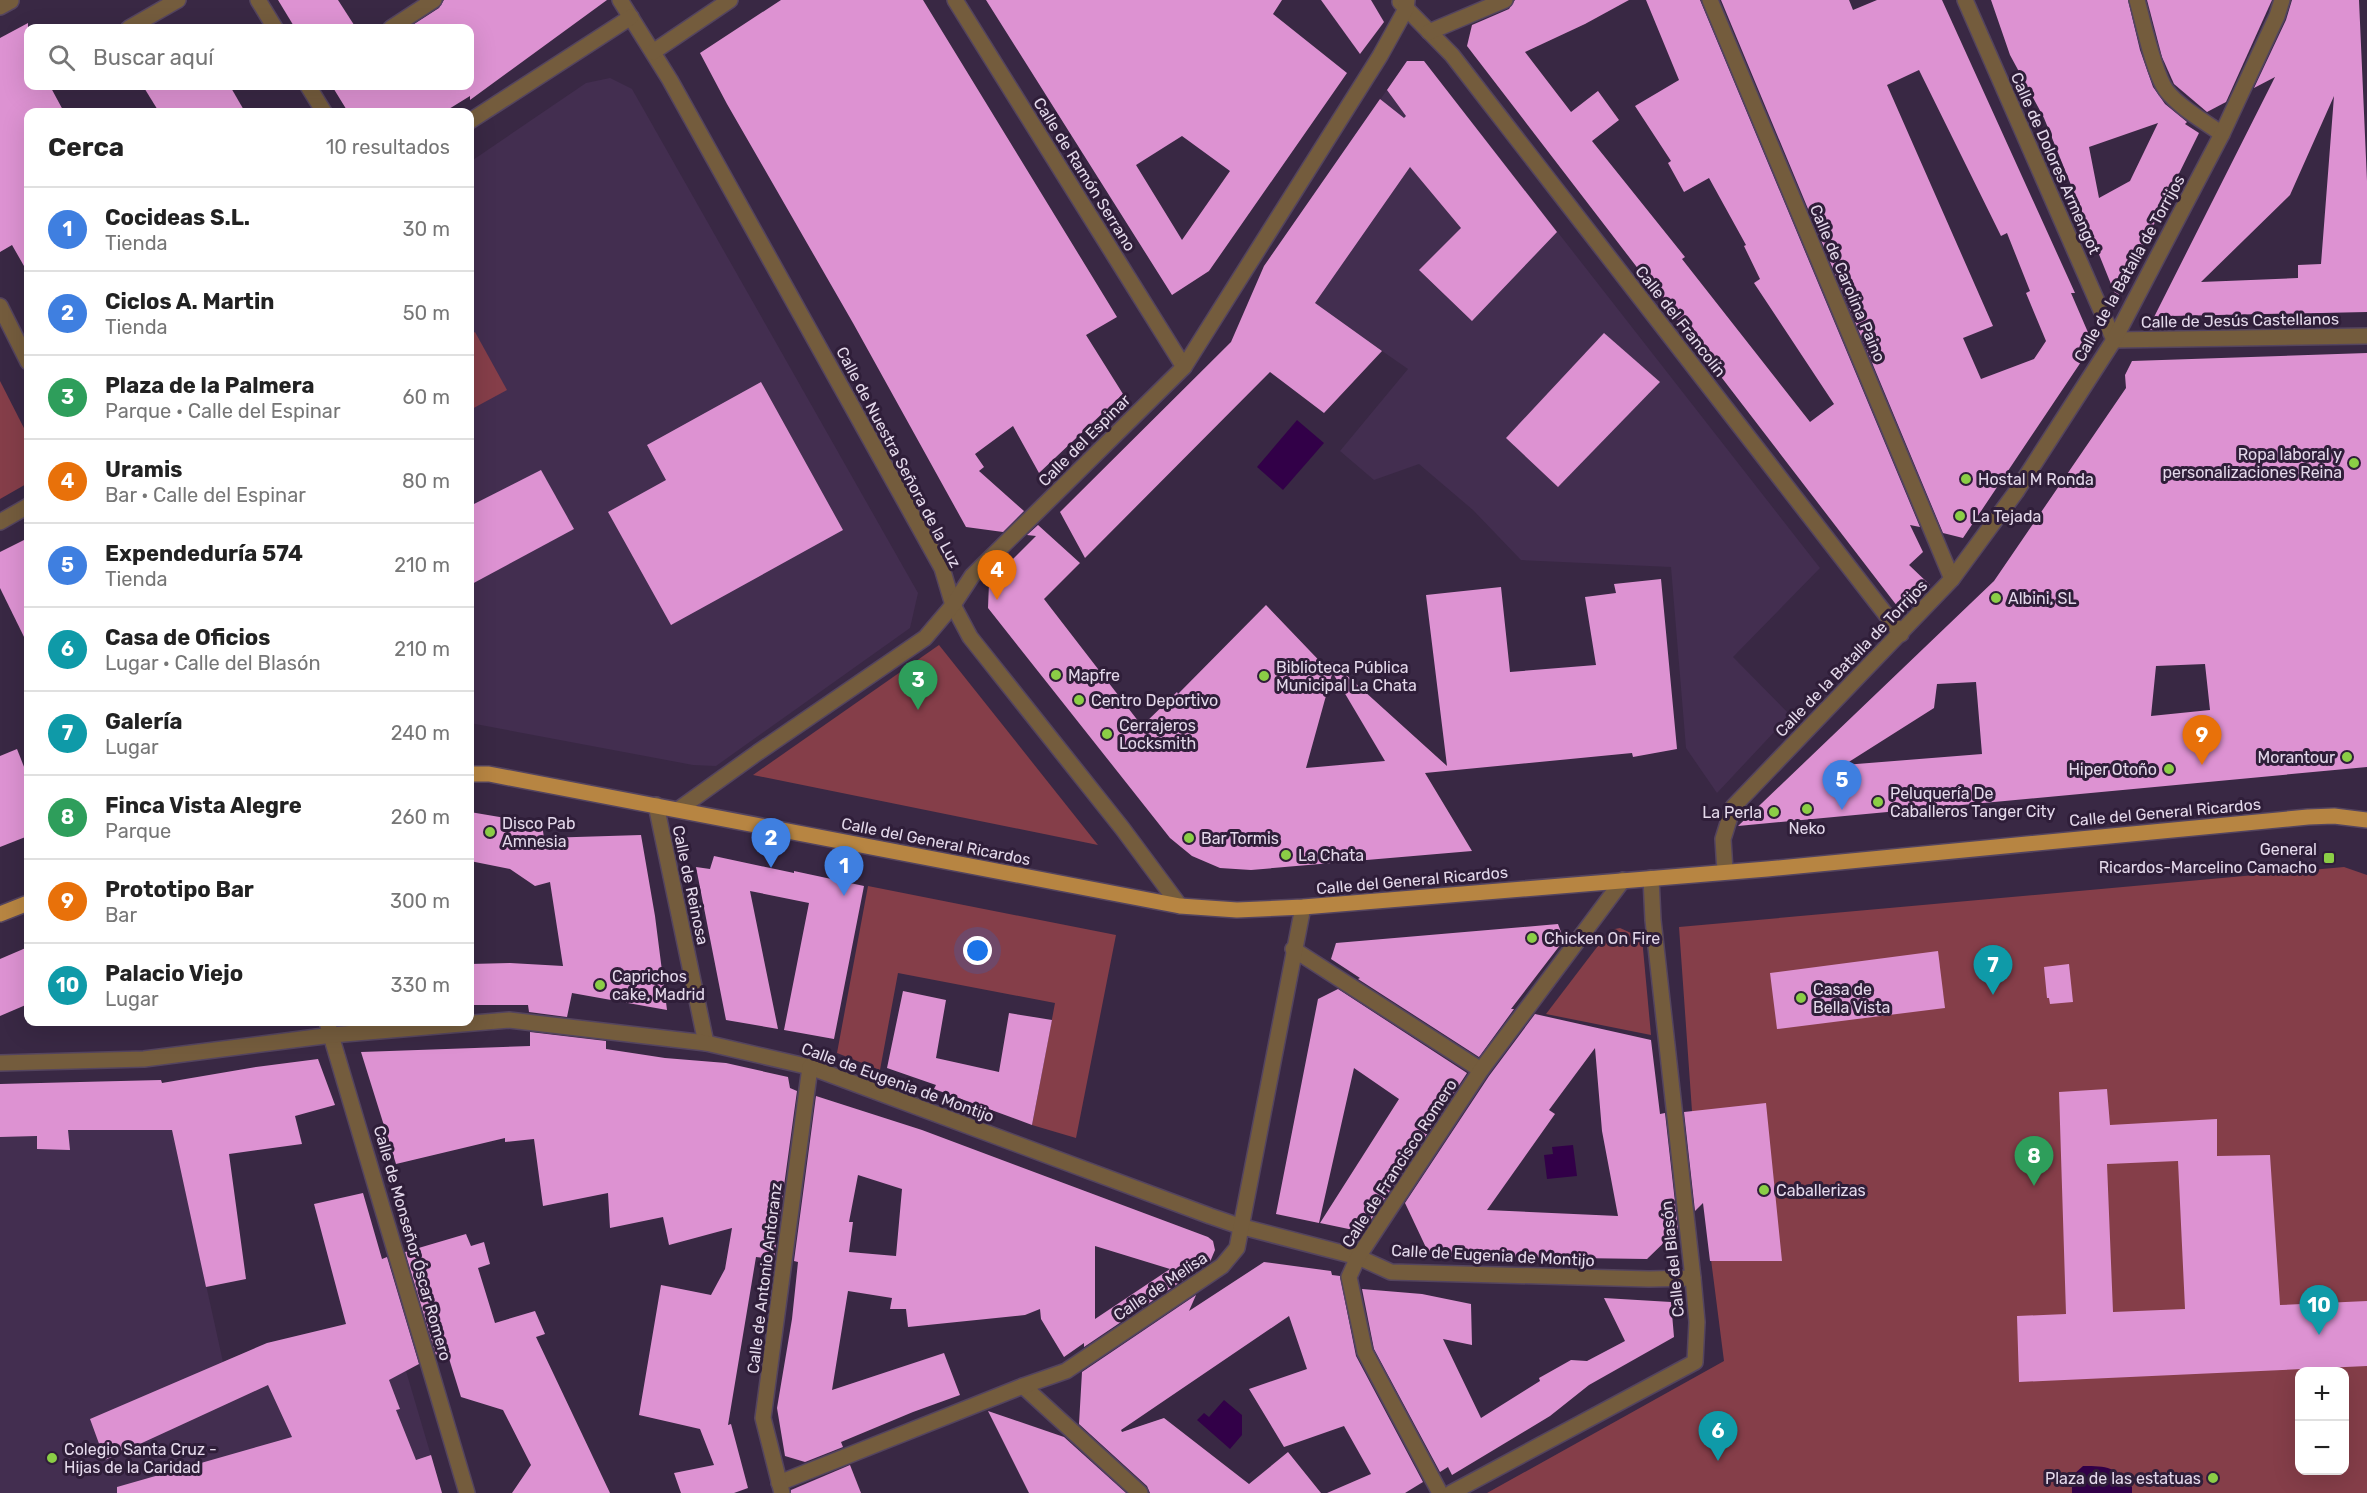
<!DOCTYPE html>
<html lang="es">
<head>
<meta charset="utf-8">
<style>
  body { margin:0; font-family:Rubik,sans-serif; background:#f2f2f2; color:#222 }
  .controls { position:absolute; right:18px; bottom:18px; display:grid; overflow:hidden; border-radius:12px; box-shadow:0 6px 24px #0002 }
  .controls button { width:54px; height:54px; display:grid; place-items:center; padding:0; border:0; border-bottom:2px solid #e0e0e0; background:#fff; color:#222; font:30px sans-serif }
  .you { position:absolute; left:978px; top:951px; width:21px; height:21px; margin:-15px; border:4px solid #fff; border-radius:50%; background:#1a73e8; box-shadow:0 0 0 9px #1a73e833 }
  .badge { display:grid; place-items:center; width:39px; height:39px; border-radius:50%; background:#516f32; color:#fff; font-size:20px; font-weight:700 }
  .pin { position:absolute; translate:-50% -50px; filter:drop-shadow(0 2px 3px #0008) }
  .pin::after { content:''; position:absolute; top:32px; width:21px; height:18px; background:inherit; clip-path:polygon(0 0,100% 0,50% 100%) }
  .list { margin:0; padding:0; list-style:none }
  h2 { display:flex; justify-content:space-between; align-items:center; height:78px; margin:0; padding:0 24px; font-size:26px }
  h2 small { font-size:20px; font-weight:400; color:#767676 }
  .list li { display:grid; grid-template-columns:39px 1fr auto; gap:18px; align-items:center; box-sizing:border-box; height:84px; padding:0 24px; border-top:2px solid #e0e0e0 }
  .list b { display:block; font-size:22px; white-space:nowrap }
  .list p { margin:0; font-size:20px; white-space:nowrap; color:#767676 }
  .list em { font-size:20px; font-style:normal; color:#767676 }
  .icon { flex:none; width:33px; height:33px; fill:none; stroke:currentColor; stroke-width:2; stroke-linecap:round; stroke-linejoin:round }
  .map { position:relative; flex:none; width:2367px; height:1493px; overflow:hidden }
  .search { position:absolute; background:#fff; box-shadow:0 6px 24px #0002; left:24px; top:24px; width:450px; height:66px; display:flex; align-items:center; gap:15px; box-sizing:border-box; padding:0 21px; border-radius:12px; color:#767676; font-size:22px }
  .panel { position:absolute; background:#fff; box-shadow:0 6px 24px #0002; left:24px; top:108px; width:450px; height:918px; border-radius:12px }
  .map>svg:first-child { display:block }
  .built { fill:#432e50 }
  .green { fill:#853e49; fill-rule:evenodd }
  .water { fill:#320048 }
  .building { fill:#dd92d2; fill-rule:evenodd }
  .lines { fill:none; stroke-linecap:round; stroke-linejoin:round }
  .minor-casing { stroke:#54445f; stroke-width:18 }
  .major-casing { stroke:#54445f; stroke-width:18 }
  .minor { stroke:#745c3d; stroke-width:15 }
  .major { stroke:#b78542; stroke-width:15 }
  .poi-dot { fill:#8bce46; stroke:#2f1e39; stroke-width:2 }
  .labels { text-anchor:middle; stroke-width:6; stroke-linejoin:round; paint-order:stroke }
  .street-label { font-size:16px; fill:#e4d9eb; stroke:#2f1e39 }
  .poi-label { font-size:16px; fill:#e4d9eb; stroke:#2f1e39; text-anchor:start }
</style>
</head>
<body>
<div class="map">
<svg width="2367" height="1493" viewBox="0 0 2367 1493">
  <rect width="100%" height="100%" fill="#392844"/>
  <g class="built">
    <polygon points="1407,61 1424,61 1820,568 1733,657 1790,715 1717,793 1686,748 1671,567 1521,560 1473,510 1419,464 1374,480 1340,451 1408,369 1263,268"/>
    <polygon points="610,78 632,89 918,593 910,628 716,766 693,765 470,723 470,162 586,83"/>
    <polygon points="161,1080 223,1362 266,1344 301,1413 406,1371 442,1493 0,1493 0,1084"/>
  </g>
  <g class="green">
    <polygon points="475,332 507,390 470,410 470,335"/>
    <polygon points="0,381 28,436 28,483 0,499"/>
    <polygon points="939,645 1098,845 753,775"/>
    <path d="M2344,867l23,8v618h-880l237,-132 -32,-250 -13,-184zM2300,1372h44v98h-44z"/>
    <polygon points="868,886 1116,935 1076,1138 1032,1125 1055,1003 898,973 880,1070 837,1053"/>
    <polygon points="1620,928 1642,938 1651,1035 1546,1014 1610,930"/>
  </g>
  <g class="water">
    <polygon points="1297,420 1324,443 1283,490 1257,467"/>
    <polygon points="1573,1145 1577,1176 1547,1179 1544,1155 1553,1154 1552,1147"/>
    <polygon points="1224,1400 1242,1415 1242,1435 1230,1449 1197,1420 1204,1413 1209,1417"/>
    <path d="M2083,1466c24,0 33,1 49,21v6h-60v-17z"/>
  </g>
  <g class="building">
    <polygon points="278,0 338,0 356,28 295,28"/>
    <polygon points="444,0 607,0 470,100 470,96 444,112 348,112 332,86 470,86 470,28 408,28 439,8"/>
    <polygon points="781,0 923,0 1117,317 1086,335 1123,394 1039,473 1013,426 975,454 984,467 979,471 1024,511 1003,532 966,527 853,323 727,104 700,53"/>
    <path d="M986,0h296l-9,14 74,59 -138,198 -37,24zM1182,136l48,35 -48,69 -46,-75z"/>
    <polygon points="1321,0 1371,0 1384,22 1360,54"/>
    <polygon points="1515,0 1629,0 1585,24 1525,52 1571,112 1598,91 1619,120 1592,141 1685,257 1682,259 1810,422 1834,404 1754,283 1760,279 1744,246 1746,245 1709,178 1684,192 1668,163 1671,161 1635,106 1679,80 1646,0 1700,0 1920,527 1910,525 1923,552 1909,565 1930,585 1904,615 1467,46 1472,25 1509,9"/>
    <path d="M1721,0h128l4,10 24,-10h65l133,293h-4l22,51 -130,194 -20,-5zM1919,70l82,166 6,-3 23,58 -4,2 20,48 -12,18 -53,20 -18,-41 30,-12 -106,-241z"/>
    <path d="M1991,0h137l12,50 13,37 12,17 22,18 -2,2 14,9 -82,166 -73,-181 -34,-63zM2158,123l-28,58 -31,17 -10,-51z"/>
    <polygon points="2147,0 2272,0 2226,102 2207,112 2174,84 2162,57"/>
    <path d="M2292,0h67l8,181v131l-196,4 -2,-2 -15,16h-4l-2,-1 127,-252 -21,11 32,-68zM2334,96l-13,168 -23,1v13l-97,4 89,-87z"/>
    <polygon points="28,23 28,86 50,86 64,112 28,112 28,273 12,245 0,252 0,38"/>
    <polygon points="1407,61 1424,61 1557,232 1472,321 1419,270 1461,228 1410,167 1315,303 1382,351 1324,413 1270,372 1085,558 1060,512 1231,342 1264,266 1380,99 1404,118 1406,116 1387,90"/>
    <polygon points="143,86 230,86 245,112 159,112"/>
    <polygon points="1604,333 1660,382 1558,487 1506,438"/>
    <path d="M2367,353v414l-629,59 256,-245 132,-193 -1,-13 7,-14zM2205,664l5,46 -59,6 5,-50zM1976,682l6,72 -138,11 90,-57 3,-24z"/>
    <polygon points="761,382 843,530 671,625 608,512 666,480 647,445"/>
    <polygon points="541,470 574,529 470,585 470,506"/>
    <polygon points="1038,525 1080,563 1044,599 1142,726 1177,692 1178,694 1266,605 1332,674 1306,768 1385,761 1328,665 1332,662 1447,766 1426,595 1501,587 1510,672 1596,665 1585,597 1616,593 1614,584 1661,579 1677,749 1633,757 1632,753 1425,773 1472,851 1251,870 1220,868 1192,856 1170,838 988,608 989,583 1036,536 1027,535"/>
    <polygon points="28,538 28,645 0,588 0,552"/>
    <polygon points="17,749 28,777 28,836 0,847 0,756"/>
    <polygon points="470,812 542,824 544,838 641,835 655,916 667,1010 572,993 567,1017 529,1012 528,1005 470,1005 470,964 510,963 563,966 550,882 535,886 510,869 470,861"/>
    <polygon points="714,856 794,873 794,871 864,886 834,1039 784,1030 809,903 750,891 778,1029 726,1020 696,867 710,869"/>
    <polygon points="1558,924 1564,940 1511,1009 1514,1009 1479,1057 1358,979 1360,978 1331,959 1336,943"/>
    <polygon points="28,947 28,1004 0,1016 0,959"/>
    <polygon points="1938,951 1945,1008 1777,1029 1770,973"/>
    <polygon points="2069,964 2073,1002 2050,1004 2049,998 2047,998 2044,967"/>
    <polygon points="1338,989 1467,1073 1363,1232 1320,1223 1399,1099 1354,1068 1319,1223 1276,1214 1318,999"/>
    <polygon points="903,991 946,1000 936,1058 999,1072 1009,1013 1052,1020 1032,1125 934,1089 936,1085 887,1068"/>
    <path d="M1535,1014l116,26 9,74 5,-1 13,116 -31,30 -217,-3 -25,-53 84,-127zM1595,1048l7,83 16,85 -131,-6 68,-96 -6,-4z"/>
    <polygon points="530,1032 606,1041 606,1049 665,1058 726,1063 788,1077 790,1088 797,1091 774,1259 756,1257 728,1425 731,1424 748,1488 734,1493 681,1493 674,1473 714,1465 700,1429 639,1415 661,1285 711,1295 725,1269 732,1228 669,1245 663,1217 610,1228 608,1193 543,1206 534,1139 505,1142 505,1138 396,1164 361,1052 530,1046"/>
    <polygon points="318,1059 335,1105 295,1116 302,1144 229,1154 246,1279 206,1287 172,1130 68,1130 70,1150 37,1149 37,1136 0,1137 0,1084 161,1080 162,1083 256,1067"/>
    <path d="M2107,1089l3,36 107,-6v37l53,-1 10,150 87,-4v65l-348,16 -2,-66 49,-2 -7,-222zM2178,1161l7,148 -72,3 -6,-148z"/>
    <path d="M816,1096l106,34 286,107 5,4 2,9 -5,12 -126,85v-4l-20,14 -23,-38 -1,-10 -15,6 -117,12 -2,-18h-16l2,-11 -44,-7 -16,99 112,-37 16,42 -47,17 -72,30 2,5 -38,15 -20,-6 -8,-48 15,-89 6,-57 -4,-1zM858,1175l44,14 -6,67 -47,-4 4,-30h-4zM1095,1246l75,23 -75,50z"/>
    <polygon points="1766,1103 1782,1261 1710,1261 1703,1203 1695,1211 1684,1112"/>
    <polygon points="363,1193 382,1259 387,1257 419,1364 389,1380 400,1409 396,1410 416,1460 431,1455 442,1493 117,1493 117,1487 292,1437 268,1385 105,1460 90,1419 267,1343 346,1324 314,1204"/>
    <polygon points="466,1234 471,1246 484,1242 490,1264 478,1268 495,1323 535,1311 545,1334 536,1337 610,1493 512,1493 531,1465 503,1410 461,1397 446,1349 436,1355 405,1252"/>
    <polygon points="1264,1262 1331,1271 1332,1275 1340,1276 1356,1356 1423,1482 1405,1493 1327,1493 1371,1474 1344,1426 1284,1447 1249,1389 1307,1369 1289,1316 1121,1430 1122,1432 1164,1418 1249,1484 1288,1452 1321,1493 1150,1493 1147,1486 1079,1424 1082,1372 1196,1295 1189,1311"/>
    <polygon points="1362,1289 1422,1294 1471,1304 1472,1345 1443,1339 1481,1418 1540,1381 1539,1378 1571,1360 1587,1361 1625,1341 1604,1298 1671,1302 1674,1337 1589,1385 1550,1416 1452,1475 1448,1467 1440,1472 1374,1349"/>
    <polygon points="988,1411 1064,1437 1126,1493 1029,1493"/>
    <polygon points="850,1465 861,1493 791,1493 791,1490"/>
  </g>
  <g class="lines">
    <g class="minor-casing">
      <g id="minor">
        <polyline points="258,0 275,28"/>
        <polyline points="620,0 670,80 942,568 953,605 970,637 1122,828 1180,906"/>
        <polyline points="955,0 1184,367"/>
        <polyline points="1710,0 1952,579"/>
        <polyline points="1965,0 2114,340 2367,336"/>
        <path d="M2137,0c6,22 17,73 29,90 14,18 38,31 56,44"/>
        <polyline points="1400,2 1452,55 1901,634"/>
        <polyline points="0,7 11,1"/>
        <polyline points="129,28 178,0"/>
        <polyline points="391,28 434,0"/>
        <polyline points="1429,32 1505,0"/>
        <polyline points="653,52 730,0"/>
        <polyline points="308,86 324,112"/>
        <polyline points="470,121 631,17"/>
        <polyline points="0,306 28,362"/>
        <polyline points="0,522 28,506"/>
        <polyline points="656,805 706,1043"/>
        <polyline points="679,809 757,753 925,638 953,605 972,576 1184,367 1380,56 1406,9 1407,0"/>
        <polyline points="1725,871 1723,839 1733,807 1952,579 2016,492 2114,340 2222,134 2277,16 2282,0"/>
        <polyline points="1293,949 1481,1070"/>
        <polyline points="327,1022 467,1493"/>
        <polyline points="0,1063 144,1059 332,1035 509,1020 706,1043 810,1067 1210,1216 1239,1226 1358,1257 1391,1272 1649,1279 1693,1278"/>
        <polyline points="1023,1386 1140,1493"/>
        <polyline points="779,1483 1023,1386 1066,1371 1222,1266 1237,1248 1303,907"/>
        <polyline points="782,1493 763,1418 810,1067"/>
        <polyline points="1440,1493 1365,1352 1349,1277 1358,1257 1481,1070 1623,880"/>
        <polyline points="1451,1493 1695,1362 1697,1322 1693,1278 1653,920 1651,878"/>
      </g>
    </g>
    <g class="major-casing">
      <g id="major">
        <polyline points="470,774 489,774 1180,906 1237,910 1303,907 1767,869 2308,817 2334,816 2367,820"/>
        <polyline points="0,914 28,903"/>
      </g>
    </g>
    <use href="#minor" class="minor"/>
    <use href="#major" class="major"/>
  </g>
  <g class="poi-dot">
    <circle cx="2354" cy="463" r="6"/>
    <circle cx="1966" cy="479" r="6"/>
    <circle cx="1960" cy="516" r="6"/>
    <circle cx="1996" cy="598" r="6"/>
    <circle cx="1056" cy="675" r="6"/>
    <circle cx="1264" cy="676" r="6"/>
    <circle cx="1079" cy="700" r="6"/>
    <circle cx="1107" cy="734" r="6"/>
    <circle cx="2347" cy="757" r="6"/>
    <circle cx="2169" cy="769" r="6"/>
    <circle cx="1878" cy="802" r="6"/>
    <circle cx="1807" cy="809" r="6"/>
    <circle cx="1774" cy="812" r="6"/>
    <circle cx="490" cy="832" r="6"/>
    <circle cx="1189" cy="838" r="6"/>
    <circle cx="1286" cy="855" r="6"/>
    <rect x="2323" y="852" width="12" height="12" rx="3"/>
    <circle cx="1532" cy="938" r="6"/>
    <circle cx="600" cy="985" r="6"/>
    <circle cx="1801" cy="998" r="6"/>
    <circle cx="1764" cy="1190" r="6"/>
    <circle cx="52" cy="1458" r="6"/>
    <circle cx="2213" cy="1478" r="6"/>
  </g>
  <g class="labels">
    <g class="street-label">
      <text transform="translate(2056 163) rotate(66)" y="6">Calle de Dolores Armengot</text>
      <text transform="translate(1085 174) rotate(58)" y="6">Calle de Ramón Serrano</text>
      <text transform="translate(2129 268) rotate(-61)" y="6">Calle de la Batalla de Torrijos</text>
      <text transform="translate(1848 283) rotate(67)" y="6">Calle de Carolina Paino</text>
      <text transform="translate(2240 320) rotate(-1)" y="6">Calle de Jesús Castellanos</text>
      <text transform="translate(1681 321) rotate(52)" y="6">Calle del Francolín</text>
      <text transform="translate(1084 440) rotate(-45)" y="6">Calle del Espinar</text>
      <text transform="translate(899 457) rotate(62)" y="6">Calle de Nuestra Señora de la Luz</text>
      <text transform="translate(1851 658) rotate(-46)" y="6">Calle de la Batalla de Torrijos</text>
      <text transform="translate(2165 812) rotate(-5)" y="6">Calle del General Ricardos</text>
      <text transform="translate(936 841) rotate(11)" y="6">Calle del General Ricardos</text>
      <text transform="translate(1412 880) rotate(-5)" y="6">Calle del General Ricardos</text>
      <text transform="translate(691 885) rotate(78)" y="6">Calle de Reinosa</text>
      <text transform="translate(898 1082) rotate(20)" y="6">Calle de Eugenia de Montijo</text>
      <text transform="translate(1399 1163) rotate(-57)" y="6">Calle de Francisco Romero</text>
      <text transform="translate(413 1243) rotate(74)" y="6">Calle de Monseñor Óscar Romero</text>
      <text transform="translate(1493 1255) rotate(3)" y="6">Calle de Eugenia de Montijo</text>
      <text transform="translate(1672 1259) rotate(-96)" y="6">Calle del Blasón</text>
      <text transform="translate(764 1278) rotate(-83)" y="6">Calle de Antonio Antoranz</text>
      <text transform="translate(1160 1286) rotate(-34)" y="6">Calle de Melisa</text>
    </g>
    <g class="poi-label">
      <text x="2342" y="460" text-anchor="end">Ropa laboral y<tspan x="2342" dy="18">personalizaciones Reina</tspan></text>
      <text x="1978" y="485">Hostal M Ronda</text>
      <text x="1972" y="522">La Tejada</text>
      <text x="2008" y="604">Albini, SL</text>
      <text x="1276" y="673">Biblioteca Pública<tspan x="1276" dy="18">Municipal La Chata</tspan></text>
      <text x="1068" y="681">Mapfre</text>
      <text x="1091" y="706">Centro Deportivo</text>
      <text x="1119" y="731">Cerrajeros<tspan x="1119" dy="18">Locksmith</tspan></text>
      <text x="2335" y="763" text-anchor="end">Morantour</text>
      <text x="2157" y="775" text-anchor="end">Hiper Otoño</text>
      <text x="1890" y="799">Peluquería De<tspan x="1890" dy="18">Caballeros Tanger City</tspan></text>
      <text x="1762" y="818" text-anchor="end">La Perla</text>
      <text x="502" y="829">Disco Pab<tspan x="502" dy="18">Amnesia</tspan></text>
      <text x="1807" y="834" text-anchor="middle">Neko</text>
      <text x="1201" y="844">Bar Tormis</text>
      <text x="2317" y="855" text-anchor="end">General<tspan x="2317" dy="18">Ricardos-Marcelino Camacho</tspan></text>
      <text x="1298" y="861">La Chata</text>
      <text x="1544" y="944">Chicken On Fire</text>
      <text x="612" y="982">Caprichos<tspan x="612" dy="18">cake, Madrid</tspan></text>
      <text x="1813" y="995">Casa de<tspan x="1813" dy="18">Bella Vista</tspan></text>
      <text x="1776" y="1196">Caballerizas</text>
      <text x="64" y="1455">Colegio Santa Cruz -<tspan x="64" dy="18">Hijas de la Caridad</tspan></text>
      <text x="2201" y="1484" text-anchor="end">Plaza de las estatuas</text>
    </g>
  </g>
</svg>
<div class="controls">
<button>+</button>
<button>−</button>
</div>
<div class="you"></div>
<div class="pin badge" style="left:844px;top:896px;background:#3f7fe0">1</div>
<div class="pin badge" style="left:771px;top:868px;background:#3f7fe0">2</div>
<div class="pin badge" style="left:918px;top:710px;background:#2e9e5b">3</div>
<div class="pin badge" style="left:997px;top:600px;background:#e8710a">4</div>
<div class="pin badge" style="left:1842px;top:810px;background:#3f7fe0">5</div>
<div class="pin badge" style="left:1718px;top:1461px;background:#0f9aa8">6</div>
<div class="pin badge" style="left:1993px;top:995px;background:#0f9aa8">7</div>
<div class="pin badge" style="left:2034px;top:1186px;background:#2e9e5b">8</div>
<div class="pin badge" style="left:2202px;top:765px;background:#e8710a">9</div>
<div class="pin badge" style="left:2319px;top:1335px;background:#0f9aa8">10</div>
<div class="search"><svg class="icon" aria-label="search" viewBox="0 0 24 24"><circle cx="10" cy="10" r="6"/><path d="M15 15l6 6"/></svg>Buscar aquí</div>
<section class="panel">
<h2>Cerca<small>10 resultados</small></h2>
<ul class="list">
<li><span class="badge" style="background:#3f7fe0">1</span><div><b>Cocideas S.L.</b><p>Tienda</p></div><em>30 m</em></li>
<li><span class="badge" style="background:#3f7fe0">2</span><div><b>Ciclos A. Martin</b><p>Tienda</p></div><em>50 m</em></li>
<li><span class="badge" style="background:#2e9e5b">3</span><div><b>Plaza de la Palmera</b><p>Parque · Calle del Espinar</p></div><em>60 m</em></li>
<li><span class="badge" style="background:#e8710a">4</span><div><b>Uramis</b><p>Bar · Calle del Espinar</p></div><em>80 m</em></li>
<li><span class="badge" style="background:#3f7fe0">5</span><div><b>Expendeduría 574</b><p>Tienda</p></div><em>210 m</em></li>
<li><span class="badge" style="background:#0f9aa8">6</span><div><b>Casa de Oficios</b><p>Lugar · Calle del Blasón</p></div><em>210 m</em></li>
<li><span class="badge" style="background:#0f9aa8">7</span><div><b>Galería</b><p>Lugar</p></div><em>240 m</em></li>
<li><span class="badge" style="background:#2e9e5b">8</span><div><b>Finca Vista Alegre</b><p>Parque</p></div><em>260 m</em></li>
<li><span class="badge" style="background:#e8710a">9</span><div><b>Prototipo Bar</b><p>Bar</p></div><em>300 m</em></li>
<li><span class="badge" style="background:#0f9aa8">10</span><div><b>Palacio Viejo</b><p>Lugar</p></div><em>330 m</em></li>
</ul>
</section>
</div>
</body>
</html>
